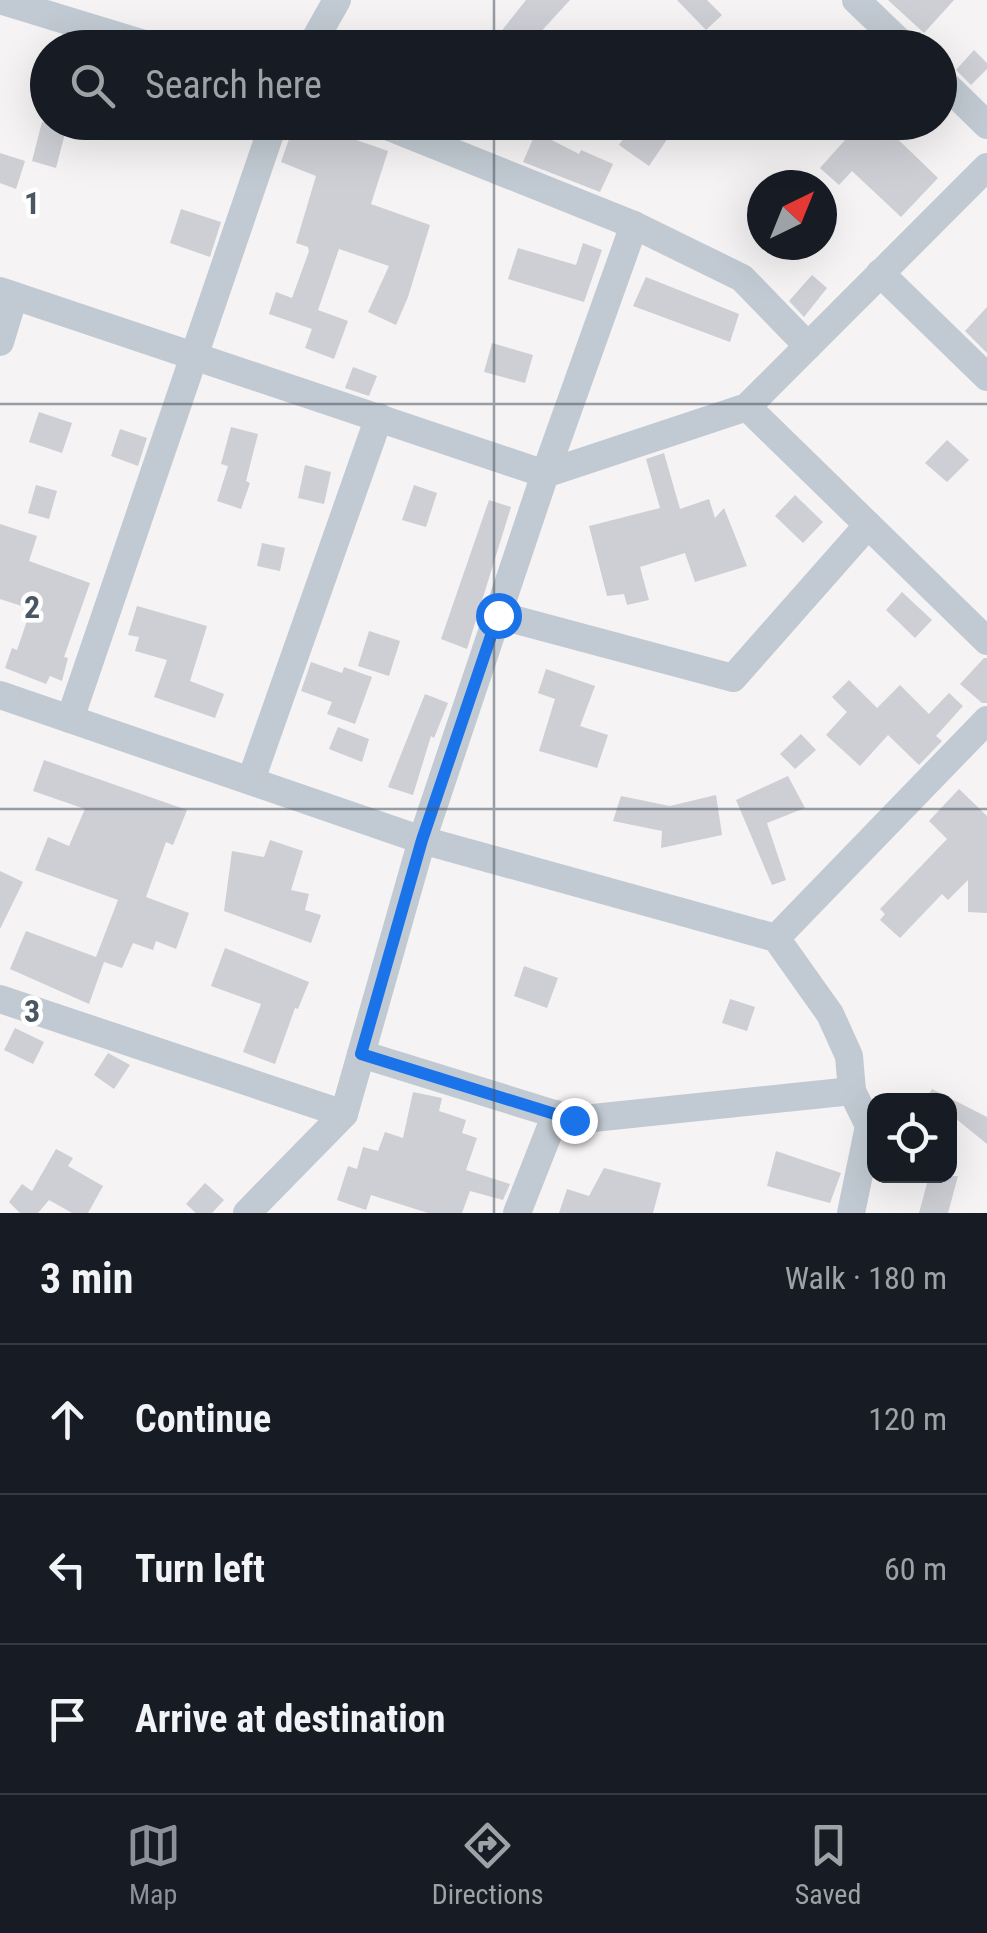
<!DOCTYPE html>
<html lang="en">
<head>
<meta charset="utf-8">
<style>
  body { margin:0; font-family:"Roboto Condensed",sans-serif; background:#20242c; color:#f1f3f6 }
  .controls { position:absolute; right:30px; bottom:30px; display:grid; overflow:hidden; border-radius:20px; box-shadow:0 10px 40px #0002 }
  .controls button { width:90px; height:90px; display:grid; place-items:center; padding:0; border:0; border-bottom:2px solid #363941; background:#171b24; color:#f1f3f6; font:50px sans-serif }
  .compass { position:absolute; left:747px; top:170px; width:90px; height:90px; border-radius:50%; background:#171b24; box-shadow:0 10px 40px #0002; rotate:43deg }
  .stop { position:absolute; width:30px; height:30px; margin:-22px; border:8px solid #1a73e8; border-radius:50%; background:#fff }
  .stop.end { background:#1a73e8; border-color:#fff; box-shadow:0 2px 10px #0008 }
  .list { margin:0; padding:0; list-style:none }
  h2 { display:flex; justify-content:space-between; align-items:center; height:130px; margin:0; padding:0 40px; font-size:42px }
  h2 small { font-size:32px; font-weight:400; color:#9ea1a6 }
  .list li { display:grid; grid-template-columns:65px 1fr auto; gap:30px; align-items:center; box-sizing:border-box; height:150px; padding:0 40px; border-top:2px solid #363941 }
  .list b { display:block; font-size:38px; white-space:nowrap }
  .list em { font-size:32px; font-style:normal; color:#9ea1a6 }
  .icon { flex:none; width:55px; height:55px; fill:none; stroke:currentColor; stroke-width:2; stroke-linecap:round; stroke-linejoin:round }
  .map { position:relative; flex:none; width:987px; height:1213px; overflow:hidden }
  .search { position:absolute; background:#171b24; box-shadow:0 10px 40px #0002; left:30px; right:30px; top:30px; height:110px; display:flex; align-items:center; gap:25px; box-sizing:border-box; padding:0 35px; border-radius:55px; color:#9ea1a6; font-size:38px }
  .sheet { height:580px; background:#171b24 }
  nav { display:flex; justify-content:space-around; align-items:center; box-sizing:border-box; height:140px; border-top:2px solid #363941; background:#171b24; font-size:28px; color:#9ea1a6 }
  nav a { display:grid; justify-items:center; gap:5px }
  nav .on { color:#8c9099 }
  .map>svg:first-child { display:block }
  .building { fill:#cdcfd5 }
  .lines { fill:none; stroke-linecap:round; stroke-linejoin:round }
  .minor { stroke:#c1cad2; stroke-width:28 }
  .route { stroke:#1a73e8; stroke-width:12 }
  .grid { fill:none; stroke:#4a5661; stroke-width:2.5; stroke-opacity:0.55 }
  .grid-label { font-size:32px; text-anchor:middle; font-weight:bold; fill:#4a5661; stroke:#fff; stroke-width:9; stroke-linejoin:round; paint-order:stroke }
</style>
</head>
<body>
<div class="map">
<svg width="987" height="1213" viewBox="0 0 987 1213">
  <rect width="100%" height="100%" fill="#f5f3f3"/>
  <g class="building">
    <polygon points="526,0 570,0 526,48 488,48"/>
    <polygon points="677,0 707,0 722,15 706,30"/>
    <polygon points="888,0 954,0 924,33"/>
    <polygon points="974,50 987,63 987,69 971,85 956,70"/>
    <polygon points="42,122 68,122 56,168 32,161"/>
    <polygon points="295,122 305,122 388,151 371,204 430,225 408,297 396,325 368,312 389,266 339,249 318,310 348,321 334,359 305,348 312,329 269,314 276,292 292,298 309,251 308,247 296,243 316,176 281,162"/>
    <polygon points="635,122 652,122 670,135 649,166 619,145"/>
    <polygon points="861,122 880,122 938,178 901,217 852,171 839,185 820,168"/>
    <polygon points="536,132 579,154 581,150 613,164 600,192 523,162"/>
    <polygon points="0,153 25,161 16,189 0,183"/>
    <polygon points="181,209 221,222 210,257 170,243"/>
    <polygon points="583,243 602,250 584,302 508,279 518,248 576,265"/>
    <polygon points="812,275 827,288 804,317 789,301"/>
    <polygon points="646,277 739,314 730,342 633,306"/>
    <polygon points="987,307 987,353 965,331"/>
    <polygon points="492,343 533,355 525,383 484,372"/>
    <polygon points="353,367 377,376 369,396 345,388"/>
    <polygon points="39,412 72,423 62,453 29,442"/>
    <polygon points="231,427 258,434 246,481 250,483 241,509 217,501 228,466 221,464"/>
    <polygon points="120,429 147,438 138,466 111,456"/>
    <polygon points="947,440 969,460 947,482 925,463"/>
    <polygon points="664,453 680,509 709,499 715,518 724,508 747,566 695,582 685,553 640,567 649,600 627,605 624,594 607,596 589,526 660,508 646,459"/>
    <polygon points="305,465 331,472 324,504 298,498"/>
    <polygon points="36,485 57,491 49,519 28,513"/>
    <polygon points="414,485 437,493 426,527 402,520"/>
    <polygon points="795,495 823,522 803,543 775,516"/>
    <polygon points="489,500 511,507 467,649 441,639"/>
    <polygon points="0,524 37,536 29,561 90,583 64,657 68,658 62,681 50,676 46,684 5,668 12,648 17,650 31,609 0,599"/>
    <polygon points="262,543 285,548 280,571 257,566"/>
    <polygon points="902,592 932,620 915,638 886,610"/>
    <polygon points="137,606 207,626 190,681 224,694 215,718 154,697 167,660 135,651 139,637 128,635"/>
    <polygon points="369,631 400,641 389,676 358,666"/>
    <polygon points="984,658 987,658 987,703 982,703 960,684"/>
    <polygon points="311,662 342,673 344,667 372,677 355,724 327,714 332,702 301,691"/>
    <polygon points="546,669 595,686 580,726 608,735 597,768 539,751 555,699 538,693"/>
    <polygon points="849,680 877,708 900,685 929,714 949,693 963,706 936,736 942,741 919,765 888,735 860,766 826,735 847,712 832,697"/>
    <polygon points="425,694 448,703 434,738 431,736 413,795 388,787"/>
    <polygon points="338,727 369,739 362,762 329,749"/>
    <polygon points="801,734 816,750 795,769 780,754"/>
    <polygon points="44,760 187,810 173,845 166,842 146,897 189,913 176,949 156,941 153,950 133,943 122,968 104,962 89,1004 10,969 26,931 96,957 118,900 35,870 48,837 69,846 85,809 33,791"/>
    <polygon points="788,776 805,808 767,823 786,880 772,885 736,800"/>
    <polygon points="959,789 987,816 987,913 968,912 968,880 948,900 942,894 900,938 880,920 885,914 880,909 947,839 929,821"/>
    <polygon points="716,795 722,835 661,848 662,831 613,821 621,796 670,806"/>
    <polygon points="270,840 303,851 291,890 309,894 305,910 321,915 311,943 224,911 232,851 264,857"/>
    <polygon points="0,871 23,882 0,929"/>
    <polygon points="225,948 309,982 298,1009 295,1008 275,1064 243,1052 261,1004 211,986"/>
    <polygon points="524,966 558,978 547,1008 514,996"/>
    <polygon points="730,999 755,1007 747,1031 722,1023"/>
    <polygon points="15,1028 44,1042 33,1064 4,1050"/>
    <polygon points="108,1053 130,1065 114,1089 94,1075"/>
    <polygon points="932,1089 987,1117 987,1144 950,1114 950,1100 932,1100 927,1097"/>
    <polygon points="413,1092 442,1098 439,1111 466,1120 462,1133 477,1138 466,1170 510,1184 503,1200 470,1191 462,1213 428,1213 371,1195 366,1210 337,1200 348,1166 357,1169 363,1147 378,1151 385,1132 403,1138"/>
    <polygon points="56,1149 73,1158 68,1166 103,1186 88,1213 72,1213 49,1200 38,1213 20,1213 9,1202 22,1184 32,1191"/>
    <polygon points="776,1151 841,1173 830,1203 767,1186"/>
    <polygon points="604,1168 661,1183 653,1213 559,1213 567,1189 589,1196"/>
    <polygon points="929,1176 958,1176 948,1213 919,1213"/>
    <polygon points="205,1183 224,1200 212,1213 196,1213 186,1204"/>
  </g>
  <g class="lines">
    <g class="minor">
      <polyline points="0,0 157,48"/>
      <polyline points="856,0 906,48"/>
      <polyline points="310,48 337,0"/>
      <polyline points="940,79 987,125"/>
      <polyline points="377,122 634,225 742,278 808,346"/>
      <polyline points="880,273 987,377"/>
      <polyline points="0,291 545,474 747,407 987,167"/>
      <polyline points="0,342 14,296"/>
      <polyline points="747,407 987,641"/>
      <polyline points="498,615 733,678 868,525"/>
      <polyline points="0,695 422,840 776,938 830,1014 849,1056 852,1091 869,1126 851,1213"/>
      <polyline points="70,719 274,122"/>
      <polyline points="251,780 379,417"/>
      <polyline points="776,938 987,720"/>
      <polyline points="0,999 344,1114"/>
      <polyline points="361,1054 574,1120 852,1091"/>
      <polyline points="247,1213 344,1114 422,840 545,474 634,225"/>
      <polyline points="517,1213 556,1114"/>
    </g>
  </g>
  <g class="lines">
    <polyline class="route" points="498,615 422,840 361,1054 574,1120"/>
  </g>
  <path class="grid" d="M494,0v48M494,122v1091M0,404h987M0,809h987"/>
  <g class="grid-label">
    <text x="32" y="214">1</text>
    <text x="32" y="618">2</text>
    <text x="32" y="1022">3</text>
  </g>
</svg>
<div class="controls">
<button><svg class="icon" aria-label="locate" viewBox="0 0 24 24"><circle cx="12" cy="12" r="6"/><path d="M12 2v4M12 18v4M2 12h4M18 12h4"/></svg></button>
</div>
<svg class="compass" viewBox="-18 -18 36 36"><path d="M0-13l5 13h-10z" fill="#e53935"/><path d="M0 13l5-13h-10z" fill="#9ea1a6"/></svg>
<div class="stop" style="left:498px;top:615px"></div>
<div class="stop end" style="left:574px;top:1120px"></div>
<div class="search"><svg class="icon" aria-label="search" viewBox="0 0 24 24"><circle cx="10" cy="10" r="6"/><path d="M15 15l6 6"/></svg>Search here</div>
</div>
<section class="sheet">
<h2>3 min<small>Walk · 180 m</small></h2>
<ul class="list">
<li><svg class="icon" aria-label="ahead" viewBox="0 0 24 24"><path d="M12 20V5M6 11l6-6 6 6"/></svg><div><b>Continue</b></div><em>120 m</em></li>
<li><svg class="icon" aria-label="left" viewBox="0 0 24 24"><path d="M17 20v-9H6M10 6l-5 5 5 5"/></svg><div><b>Turn left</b></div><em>60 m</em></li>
<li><svg class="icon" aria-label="arrive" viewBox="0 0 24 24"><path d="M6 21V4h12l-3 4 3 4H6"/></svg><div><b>Arrive at destination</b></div></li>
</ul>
</section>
<nav>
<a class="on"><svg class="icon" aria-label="map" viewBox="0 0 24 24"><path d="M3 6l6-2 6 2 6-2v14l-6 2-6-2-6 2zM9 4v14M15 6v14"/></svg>Map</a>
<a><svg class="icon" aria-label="directions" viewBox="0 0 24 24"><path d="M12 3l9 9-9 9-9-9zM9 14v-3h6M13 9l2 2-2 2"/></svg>Directions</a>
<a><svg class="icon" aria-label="saved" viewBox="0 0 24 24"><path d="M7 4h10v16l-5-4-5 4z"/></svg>Saved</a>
</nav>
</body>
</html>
